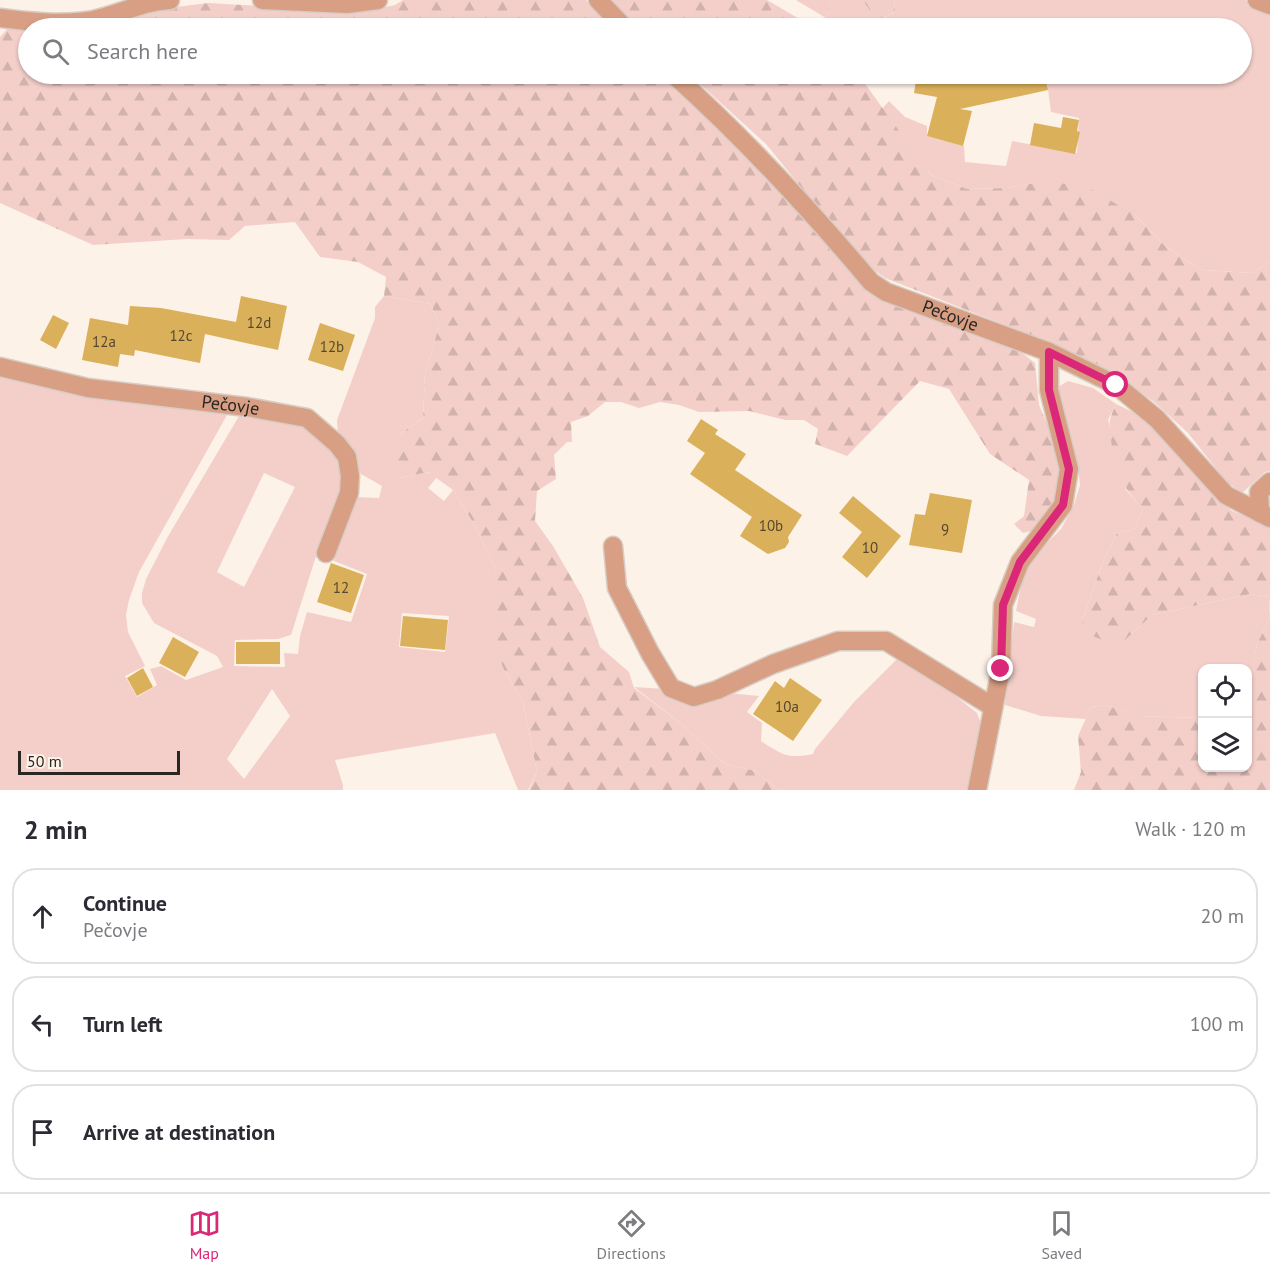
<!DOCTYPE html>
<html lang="en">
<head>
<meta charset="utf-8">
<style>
  body { margin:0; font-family:"PT Sans",sans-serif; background:#f2f2f3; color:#2b2b33 }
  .controls { position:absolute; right:18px; bottom:18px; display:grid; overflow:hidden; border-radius:12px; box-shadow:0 2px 4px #0004 }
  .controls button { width:54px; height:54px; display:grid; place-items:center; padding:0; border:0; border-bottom:2px solid #e1e1e2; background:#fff; color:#2b2b33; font:30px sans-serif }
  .scale { position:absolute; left:18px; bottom:15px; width:162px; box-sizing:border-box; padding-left:6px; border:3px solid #2a2622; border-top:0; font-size:16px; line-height:21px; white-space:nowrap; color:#2a2622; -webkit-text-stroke:4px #fdf2e8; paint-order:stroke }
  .stop { position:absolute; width:18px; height:18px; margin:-14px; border:4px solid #db2777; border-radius:50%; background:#fff }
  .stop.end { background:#db2777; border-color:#fff; box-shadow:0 2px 6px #0008 }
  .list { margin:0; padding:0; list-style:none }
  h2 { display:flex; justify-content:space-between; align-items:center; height:78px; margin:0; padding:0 24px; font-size:26px }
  h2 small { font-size:20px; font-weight:400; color:#7c7c81 }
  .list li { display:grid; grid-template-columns:39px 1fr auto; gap:18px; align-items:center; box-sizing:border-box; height:96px; margin:0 12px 12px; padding:0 12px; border:2px solid #e1e1e2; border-radius:24px }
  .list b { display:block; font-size:22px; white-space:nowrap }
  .list p { margin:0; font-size:20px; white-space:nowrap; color:#7c7c81 }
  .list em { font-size:20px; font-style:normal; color:#7c7c81 }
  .icon { flex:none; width:33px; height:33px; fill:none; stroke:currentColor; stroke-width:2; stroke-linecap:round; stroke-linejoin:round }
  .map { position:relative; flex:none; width:1270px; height:790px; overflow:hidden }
  .search { position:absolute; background:#fff; box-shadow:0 2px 4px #0004; left:18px; right:18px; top:18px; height:66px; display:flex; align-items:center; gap:15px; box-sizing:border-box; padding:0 21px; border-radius:33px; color:#7c7c81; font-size:22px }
  .sheet { height:402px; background:#fff }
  nav { display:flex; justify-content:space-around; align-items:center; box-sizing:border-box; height:84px; border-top:2px solid #e1e1e2; background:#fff; font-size:16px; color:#7c7c81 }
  nav a { display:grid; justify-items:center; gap:3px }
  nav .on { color:#db2777 }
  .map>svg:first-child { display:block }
  .grass { fill:#f4cfca; fill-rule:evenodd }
  .forest { fill:url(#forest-firs) }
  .building { fill:#dab05a }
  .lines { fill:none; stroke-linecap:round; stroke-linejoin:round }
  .minor-casing { stroke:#d7cdc4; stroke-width:21 }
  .minor { stroke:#d89f84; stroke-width:18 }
  .route { stroke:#db2777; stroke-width:8 }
  .labels { text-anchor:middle; stroke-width:6; stroke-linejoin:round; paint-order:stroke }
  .number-label { font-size:15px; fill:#564830 }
  .street-label { font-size:18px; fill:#2a2622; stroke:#fdf2e8 }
</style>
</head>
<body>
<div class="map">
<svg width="1270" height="790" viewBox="0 0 1270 790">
  <defs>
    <pattern id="forest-firs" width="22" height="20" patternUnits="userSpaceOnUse" patternTransform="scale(1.5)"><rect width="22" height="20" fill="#f4cfca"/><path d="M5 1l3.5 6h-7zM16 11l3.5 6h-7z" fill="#d1b2ad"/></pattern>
  </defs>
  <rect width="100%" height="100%" fill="#fdf2e8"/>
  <g class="grass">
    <polygon points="831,0 863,0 878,21 895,12 894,0 1245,0 1270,12 1270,261 1253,273 1202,270 1166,247 1136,216 1034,183 1007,188 967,189 931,175 882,109 889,101 905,117 927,126 927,136 964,146 965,162 1006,166 1012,141 1077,153 1079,118 1051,112 1046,74 1242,74 1242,28 1015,28 1013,24 983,28 837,28 826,18"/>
    <polygon points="967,74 1002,74 1004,80 967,87"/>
    <path d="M384,296l47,8 8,22 -14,48 -2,44 -23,16 -1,44 28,-6 10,5 -9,11 16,13 9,-11 21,34 21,44 10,104 18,30 14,70 -9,18h-10l-23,-57 -160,27 8,25v5h-343v-419l218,35 9,9 -88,157 -10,28 -3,15 2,17 17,34 -20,10 12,21 20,-12 -7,-16 11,-3 25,14 37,-13 -6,-11 -63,-33 -12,-20v-10l4,-14 21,-41 75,-127 45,7 29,13 23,23 5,37 -27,62 -26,82 -13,4 -43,1 -1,26 51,1 -1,-14 14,1 2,-18 7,-24 44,10 16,-48 -33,-13 1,-10 21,-54 23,1 3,-12 -21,-12 -10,-18 -13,-18 -1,-18 38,-102v-11zM264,473l31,14 -51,100 -27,-15zM402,613l47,3 -4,36 -46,-5zM272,689l18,27 -46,63 -17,-20z"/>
    <polygon points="1068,381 1093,388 1116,404 1108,420 1126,490 1143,509 1135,529 1117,533 1104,559 1082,621 1124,641 1152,615 1250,594 1269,597 1270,617 1257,644 1249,692 1248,694 1248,668 1202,668 1202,718 1136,716 1106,705 1091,707 1086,719 1041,716 1005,705 1014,622 1034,627 1036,619 1016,611 1024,571 1045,545 1061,529 1074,505 1080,485 1078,464 1070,438 1055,401 1058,387"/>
    <path d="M902,654l75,59 5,13 -15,64h-189l-22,-19 -31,-7 -46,-42 -45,-35 32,2 25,15 14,1 23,-12 31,3 -12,16 15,11 -1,18c22,14 26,18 52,13l2,-5 39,-47z"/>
  </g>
  <g class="forest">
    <polygon points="403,0 586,0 614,28 90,28 143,11 208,3 279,7 376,9 395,5"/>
    <polygon points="609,0 767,0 815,28 640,28"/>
    <polygon points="796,0 831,0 826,18"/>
    <polygon points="863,0 894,0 895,12 877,21"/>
    <polygon points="9,27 28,28 28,74 662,74 716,122 874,295 1021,352 1035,363 1039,405 1059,451 1061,498 1040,529 1023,533 1014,524 1024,516 1029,480 990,454 949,389 920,381 847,456 815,444 818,429 804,420 785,420 749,411 699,412 679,405 660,402 639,408 621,402 605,402 588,416 571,422 572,442 567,442 554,455 556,479 537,491 535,521 553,546 583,598 600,647 629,672 634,688 679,722 725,764 756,771 778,790 529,790 537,772 523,702 505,672 497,652 495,568 474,524 453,490 428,472 399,478 393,461 400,434 423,418 425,374 439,326 431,304 384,296 386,277 358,262 320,257 295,222 245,226 229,240 187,239 93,245 0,203 0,37"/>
    <polygon points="689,74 858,74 931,175 967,189 1007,188 1034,183 1083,184 1136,216 1166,247 1202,270 1253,273 1270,261 1270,471 1265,472 1242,493 1226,481 1188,433 1153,401 1110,372 1041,339 885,278 860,260 766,144"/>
    <path d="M1116,404l38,18 24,27 34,45 20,17 38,15v84l-1,-13 -19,-3 -98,21 -28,26 -15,2 -16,-7 -11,-15 22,-62 13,-26 18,-4 8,-20c-21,-24 -26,-31 -31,-63 -3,-20 -5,-23 4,-42z"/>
    <polygon points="1270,617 1270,790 1074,790 1081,772 1078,736 1091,707 1106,705 1137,716 1202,718 1202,768 1248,768 1248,694 1257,644"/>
  </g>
  <g class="building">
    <polygon points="917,74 968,74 966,84 1014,74 1045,74 1048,90 960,109 972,111 963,146 927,136 937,97 914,93"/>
    <polygon points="1063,117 1079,120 1077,131 1080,132 1075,154 1030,145 1034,123 1061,128"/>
    <polygon points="241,296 287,306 278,350 205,334 200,363 135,350 134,356 120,354 118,367 82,360 90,318 128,325 130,306 161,308 236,322"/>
    <polygon points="53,315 69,323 56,349 40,340"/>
    <polygon points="320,323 355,335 343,371 308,360"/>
    <polygon points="701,419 718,430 715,434 746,454 735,470 802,515 788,537 789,542 785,548 768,554 740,536 752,517 690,474 705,453 687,441"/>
    <polygon points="930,493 972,500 962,553 909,545 915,514 925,515"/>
    <polygon points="853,496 901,536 867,578 842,557 862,532 839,513"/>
    <polygon points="331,563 364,575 351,613 317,602"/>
    <polygon points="403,616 448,620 445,650 400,646"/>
    <polygon points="173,637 199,652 185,677 159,663"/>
    <rect x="236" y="642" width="44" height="22"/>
    <polygon points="143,668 153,687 137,696 127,678"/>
    <polygon points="790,678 822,700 793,741 753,714 775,681 784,688"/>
  </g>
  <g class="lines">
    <g class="minor-casing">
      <g id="minor">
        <polyline points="262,0 347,4 378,0"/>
        <polyline points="598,0 625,28"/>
        <polyline points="1257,0 1270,5"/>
        <path d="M0,18c27,4 66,7 93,2 28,-6 47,-18 77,-20"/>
        <path id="s1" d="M673,74c71,64 136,134 198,208l15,10 163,60 67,33 41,34 69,76 44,23"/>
        <path id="s2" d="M0,367l88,21 159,19 60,11 30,26 10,13 3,19 -1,17 -23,60"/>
        <polyline points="1260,513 1259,492 1270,482"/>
        <polyline points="613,546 617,588 650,653 671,688 694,697 717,690 773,664 838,641 886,641 993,707"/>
        <polyline points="977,790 1001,669 1003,605 1020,562 1063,505 1069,469 1049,390 1049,352"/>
      </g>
    </g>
    <use href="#minor" class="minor"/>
  </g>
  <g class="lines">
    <polyline class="route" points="1001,669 1003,605 1020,562 1063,505 1069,469 1049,390 1049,352 1116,385"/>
  </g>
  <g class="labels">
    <g class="number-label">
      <text x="259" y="328">12d</text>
      <text x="181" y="341">12c</text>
      <text x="104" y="347">12a</text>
      <text x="332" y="352">12b</text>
      <text x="771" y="531">10b</text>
      <text x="945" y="535">9</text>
      <text x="870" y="553">10</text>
      <text x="341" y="593">12</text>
      <text x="787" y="712">10a</text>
    </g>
    <g class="street-label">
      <text dy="6" stroke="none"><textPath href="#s1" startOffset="374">Pečovje</textPath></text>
      <text dy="6" stroke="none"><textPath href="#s2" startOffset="234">Pečovje</textPath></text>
    </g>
  </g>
</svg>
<div class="controls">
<button><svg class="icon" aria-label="locate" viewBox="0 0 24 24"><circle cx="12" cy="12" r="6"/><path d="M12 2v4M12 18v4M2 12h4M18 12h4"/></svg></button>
<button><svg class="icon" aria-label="layers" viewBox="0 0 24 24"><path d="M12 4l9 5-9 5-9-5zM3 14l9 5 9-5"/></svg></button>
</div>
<div class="scale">50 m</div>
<div class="stop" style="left:1116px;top:385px"></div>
<div class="stop end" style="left:1001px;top:669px"></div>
<div class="search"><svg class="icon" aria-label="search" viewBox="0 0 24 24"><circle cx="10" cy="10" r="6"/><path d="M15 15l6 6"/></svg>Search here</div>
</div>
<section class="sheet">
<h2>2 min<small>Walk · 120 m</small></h2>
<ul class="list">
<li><svg class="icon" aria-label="ahead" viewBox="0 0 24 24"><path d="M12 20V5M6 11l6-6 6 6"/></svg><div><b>Continue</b><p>Pečovje</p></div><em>20 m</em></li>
<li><svg class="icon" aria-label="left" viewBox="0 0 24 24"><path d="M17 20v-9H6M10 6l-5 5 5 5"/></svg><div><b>Turn left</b></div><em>100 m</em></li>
<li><svg class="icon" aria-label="arrive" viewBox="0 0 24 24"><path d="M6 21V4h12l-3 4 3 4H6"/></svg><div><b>Arrive at destination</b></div></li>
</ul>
</section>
<nav>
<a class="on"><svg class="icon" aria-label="map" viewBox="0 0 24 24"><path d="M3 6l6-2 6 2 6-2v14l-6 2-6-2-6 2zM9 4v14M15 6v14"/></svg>Map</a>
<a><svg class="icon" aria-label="directions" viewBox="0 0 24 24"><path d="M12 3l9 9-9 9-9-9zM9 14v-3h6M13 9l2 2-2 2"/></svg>Directions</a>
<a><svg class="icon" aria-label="saved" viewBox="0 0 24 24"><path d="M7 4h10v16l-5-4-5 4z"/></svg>Saved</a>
</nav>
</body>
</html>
